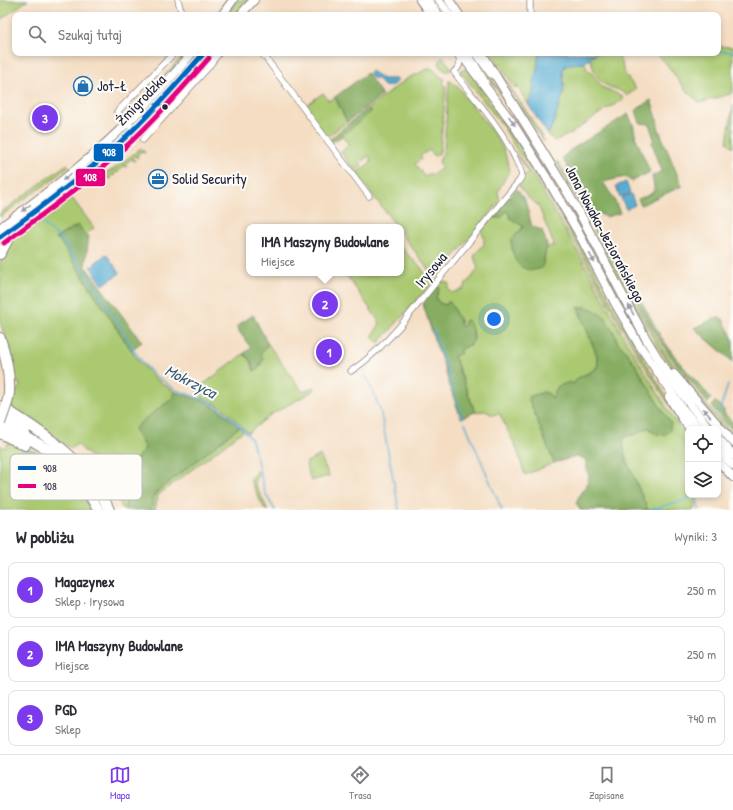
<!DOCTYPE html>
<html lang="pl">
<head>
<meta charset="utf-8">
<style>
  body { margin:0; font-family:"Patrick Hand",sans-serif; background:#f2f2f3; color:#2b2b33 }
  .controls { position:absolute; right:12px; bottom:12px; display:grid; overflow:hidden; border-radius:8px; box-shadow:0 2px 6px #0003 }
  .controls button { width:36px; height:36px; display:grid; place-items:center; padding:0; border:0; border-bottom:1px solid #e1e1e2; background:#fff; color:#2b2b33; font:20px sans-serif }
  .you { position:absolute; left:494px; top:319px; width:14px; height:14px; margin:-10px; border:3px solid #fff; border-radius:50%; background:#1a73e8; box-shadow:0 0 0 6px #1a73e833 }
  .badge { display:grid; place-items:center; width:26px; height:26px; border-radius:50%; background:#7c3aed; color:#fff; font-size:13px; font-weight:700 }
  .pin { position:absolute; translate:-50% -50%; border:2px solid #fff; box-shadow:0 1px 4px #0006 }
  .popup { position:absolute; left:246px; top:224px; width:158px; height:52px; box-sizing:border-box; display:grid; place-content:center; border-radius:8px; background:#fff; filter:drop-shadow(0 1px 3px #0005); font-size:13px; white-space:nowrap; color:#7c7c81 }
  .popup b { font-size:15px; color:#2b2b33 }
  .popup::after { content:''; position:absolute; left:50%; top:100%; margin-left:-8px; border:8px solid transparent; border-top-color:#fff }
  .list { margin:0; padding:0; list-style:none }
  h2 { display:flex; justify-content:space-between; align-items:center; height:52px; margin:0; padding:0 16px; font-size:17px }
  h2 small { font-size:13px; font-weight:400; color:#7c7c81 }
  .list li { display:grid; grid-template-columns:26px 1fr auto; gap:12px; align-items:center; box-sizing:border-box; height:56px; margin:0 8px 8px; padding:0 8px; border:1px solid #e1e1e2; border-radius:8px }
  .list b { display:block; font-size:15px; white-space:nowrap }
  .list p { margin:0; font-size:13px; white-space:nowrap; color:#7c7c81 }
  .list em { font-size:13px; font-style:normal; color:#7c7c81 }
  .icon { flex:none; width:22px; height:22px; fill:none; stroke:currentColor; stroke-width:2; stroke-linecap:round; stroke-linejoin:round }
  .map { position:relative; flex:none; width:733px; height:510px; overflow:hidden }
  .search { position:absolute; background:#fff; box-shadow:0 2px 6px #0003; left:12px; right:12px; top:12px; height:44px; display:flex; align-items:center; gap:10px; box-sizing:border-box; padding:0 14px; border-radius:8px; color:#7c7c81; font-size:15px }
  .sheet { height:244px; background:#fff }
  nav { display:flex; justify-content:space-around; align-items:center; box-sizing:border-box; height:56px; border-top:1px solid #e1e1e2; background:#fff; font-size:11px; color:#7c7c81 }
  nav a { display:grid; justify-items:center; gap:2px }
  nav .on { color:#7c3aed }
  .map>svg:first-child { display:block }
  .green { fill:#aac971; stroke:#667656 }
  .forest { fill:#87ad63; stroke:#54684f }
  .water { fill:#55abd1; stroke:#3c6686 }
  .lines { fill:none; stroke-linecap:round; stroke-linejoin:round }
  .stream { stroke:#55abd1; stroke-width:1.5 }
  .minor-casing { stroke:#8b807e; stroke-width:7 }
  .tertiary-casing { stroke:#8b807e; stroke-width:8 }
  .primary-casing { stroke:#8b807e; stroke-width:10 }
  .motorway-casing { stroke:#8b807e; stroke-width:12 }
  .minor { stroke:#fff; stroke-width:5.5 }
  .tertiary { stroke:#fff; stroke-width:7 }
  .primary { stroke:#fff; stroke-width:8 }
  .motorway { stroke:#fff; stroke-width:10 }
  .motorway-bridge-casing { stroke:#8b807e; stroke-width:12; stroke-linecap:butt }
  .motorway-bridge { stroke:#fff; stroke-width:10 }
  .bus-1-casing { stroke:#fdfcf7; stroke-width:8 }
  .bus-2-casing { stroke:#fdfcf7; stroke-width:8 }
  .bus-1 { stroke:#0065bd; stroke-width:5 }
  .bus-2 { stroke:#e5007d; stroke-width:5 }
  .oneway { fill:#9c9ca7 }
  .bus-dot { fill:#22223b; stroke:#fdfcf7; stroke-width:1.5 }
  .labels { text-anchor:middle; stroke-width:4; stroke-linejoin:round; paint-order:stroke }
  .poi-label { font-size:15px; fill:#22223b; stroke:#fdfcf7; text-anchor:start }
  .street-label { font-size:15px; fill:#22223b; stroke:#fdfcf7 }
  .water-label { font-size:16px; font-style:italic; fill:#365977; stroke:#fdfcf7 }
  .key { fill:#fdfcf7; stroke:#bbbbbf; stroke-width:1 }
  .key-label { font-size:11px; fill:#22223b }
  .line-badge { stroke:#fdfcf7; stroke-width:1.5 }
  .badge-label { font-size:11px; text-anchor:middle; font-weight:bold; fill:#fff }
</style>
</head>
<body>
<div class="map">
<svg width="733" height="510" viewBox="0 0 733 510">
  <rect width="100%" height="100%" fill="#fdfcf7"/>
  <filter id="ink" filterUnits="userSpaceOnUse"><feTurbulence type="fractalNoise" baseFrequency=".025" numOctaves="2"/><feDisplacementMap in="SourceGraphic" scale="8" xChannelSelector="R" yChannelSelector="G"/><feConvolveMatrix kernelMatrix="1 2 1 2 8 2 1 2 1" color-interpolation-filters="sRGB"/></filter>
  <filter id="wash" filterUnits="userSpaceOnUse"><feTurbulence type="fractalNoise" baseFrequency=".012" numOctaves="4" result="noise"/><feDisplacementMap in="SourceGraphic" scale="16" xChannelSelector="R" yChannelSelector="G"/><feGaussianBlur stdDeviation="0.9" result="paint"/><feColorMatrix in="noise" values="0 0 0 0 0 0 0 0 0 0 0 0 0 0 0 0 0 1.4 0 .05"/><feComposite in="paint" operator="in"/></filter>
  <g filter="url(#wash)">
    <rect width="100%" height="100%" fill="#f4ddc2"/>
    <g class="green">
      <polygon points="0,0 28,0 0,20"/>
      <polygon points="237,0 250,0 236,15 226,15"/>
      <polygon points="718,46 733,47 733,93 700,103 684,88 665,62 656,53 718,53"/>
      <polygon points="185,53 189,53 168,73 136,107 134,106 148,93"/>
      <polygon points="208,53 216,53 209,62 172,105 170,103 172,101 170,98 174,91"/>
      <path d="M471,53h2l31,43 52,81 32,59 -2,2c-24,-44 -48,-88 -76,-130 -13,-18 -26,-37 -39,-55z"/>
      <polygon points="486,53 488,53 534,123 545,142 541,138"/>
      <polygon points="492,53 540,53 539,55 538,68 534,81 533,94 528,104 516,85 515,88"/>
      <path d="M596,53h39l-3,2 -13,2 6,17 11,15 -9,7c-6,-6 -9,-6 -17,-9 -11,-4 -17,-16 -19,-27h-4z"/>
      <path d="M443,57l9,12 -3,2h-4l-5,-4c-1,-4 -1,-7 3,-10z"/>
      <path d="M585,62l2,8 5,3 10,14 20,9 1,4 -20,11 -31,22 -18,8 -6,-6 7,-16 8,-24v-26c5,-7 13,-5 20,-6z"/>
      <polygon points="430,68 433,69 441,77 445,79 443,83 445,85 446,87 440,152 438,155 434,156 429,150 420,156 422,159 415,164 425,177 430,173 432,175 442,168 439,161 443,154 444,149 449,80 458,87 498,139 504,151 510,170 498,191 499,198 501,200 438,276 434,277 401,233 401,227 397,227 356,173 371,162 370,160 371,159 369,156 360,162 362,165 355,171 341,152 349,145 342,135 370,112 368,108 408,78"/>
      <polygon points="465,69 468,71 484,93 540,176 582,247 620,318 640,353 677,414 688,429 688,434 680,422 639,357 618,321 580,250 540,181 516,149 503,126 460,71"/>
      <polygon points="323,93 329,101 335,97 347,122 328,136 325,136 304,107"/>
      <polygon points="733,104 733,148 727,142"/>
      <polygon points="141,148 145,153 143,153 142,151 137,155 138,158 135,156 133,158 135,161 131,159 125,164 127,167 124,166 118,171 118,173 116,172 114,174 114,176 112,175 110,177 110,179 108,178 104,181 102,180 100,181 101,176 114,169"/>
      <path d="M514,151l22,29 45,77 45,84 46,75 16,22v57h8l-2,15h-46l-23,-53 -2,-15 3,-7h8l15,-8 3,5 19,-9 -11,-16 -23,-40 -10,-14 -10,-11 -1,-5 -11,-20 -4,-2 -9,-6 -14,-1 18,45 2,10v2l-4,5 -16,8 -5,6 -18,7 -3,7 -24,-1 26,66 -29,12 -9,-28 -17,-34 -6,2 -8,-4 -10,1 -21,-56 7,-3 -2,-3c7,-3 17,-6 15,-15 -1,-4 -3,-6 -4,-10l-6,1 -1,1 -2,-1 -2,-7 -2,-1 -10,-15 -1,2c-13,-3 -9,-9 -9,-20l3,-4 7,1 2,2 -1,5 4,4 11,-4 6,-9 2,-1 7,-11 -4,-11 2,-4 8,-9v-7l-3,-6 13,-16 13,-6 4,10 12,7 -2,4 -6,4 29,26 2,-12 8,-3 -16,-40 -10,-7 -9,-12 1,-3 4,-8 4,-2c-4,-8 -10,-14 -14,-22z"/>
      <polygon points="556,161 559,163 590,218 630,292 663,350 683,378 733,435 733,439 674,371 657,346 629,296"/>
      <polygon points="67,164 69,166 51,181 27,197 0,217 0,213"/>
      <polygon points="70,197 72,198 94,228 85,235 78,225 56,238 59,239 137,359 153,377 175,392 172,399 147,417 134,429 145,448 132,465 134,477 124,510 123,510 116,492 99,465 77,444 71,449 52,434 11,409 14,392 20,387 20,384 14,382 13,370 10,353 0,322 0,262 10,244 23,228 33,219 37,222"/>
      <polygon points="401,246 406,253 419,265 425,273 424,275 431,284 379,343 372,337 380,323 345,273 401,273"/>
      <path d="M268,344l35,48 11,-5 1,3 -43,24 -24,19c-13,-14 -27,-30 -46,-35v-3l-6,-5 47,-36 7,4 4,13 5,-4 4,-8 -2,-5z"/>
      <polygon points="239,427 243,431 158,495 155,510 151,510 153,497 157,491 204,455"/>
      <path d="M10,441c13,6 30,12 42,19 19,12 31,30 40,50h-92v-65l4,3z"/>
      <polygon points="320,455 329,476 311,481 306,466 307,462"/>
      <polygon points="257,470 258,474 255,479 255,484 268,510 265,510 250,480"/>
    </g>
    <g class="forest">
      <polygon points="367,73 382,95 347,122 335,97"/>
      <polygon points="651,100 656,115 659,130 682,186 641,205 638,199 649,195 654,191 654,186 652,176 662,171 652,143 654,139 649,124 640,123 636,110"/>
      <polygon points="368,108 371,112 339,138 332,142 330,139"/>
      <polygon points="628,114 633,124 636,138 650,172 632,181 625,177 603,182 614,199 620,213 606,217 594,211 562,158 569,151"/>
      <path d="M516,189l2,1 7,10 7,27 10,3 5,15 -5,23c-10,4 -22,2 -27,-9 -3,-6 -3,-13 -4,-19 4,-5 10,-9 12,-14l-12,-7 -4,-9 -6,8h-6l-1,-3z"/>
      <polygon points="78,225 85,235 89,236 85,266 142,342 131,350 59,240 56,238"/>
      <path d="M616,256l45,81 18,25 32,36 -3,5c-14,-17 -28,-33 -40,-50 -21,-31 -37,-64 -54,-96z"/>
      <path d="M437,285l2,3v2l-3,8c1,4 5,7 10,7l3,-4 4,6 4,10 2,1 2,8 2,1 1,-1v-5l2,-1 3,1c6,18 9,20 -10,29l2,3 -7,3 21,56 -14,6 -11,-31 -7,-24 -9,-24 -11,-35z"/>
      <path d="M585,307l7,2 9,6 4,2 11,20 1,5 10,11 10,14 23,40 11,16 -1,7 -4,4c-10,1 -11,1 -17,-7l-15,8h-8l-3,7 2,15 23,53h-68l-4,-7 5,-11 5,-5 3,-10 -4,-18 -9,-3 -22,7 -26,-66 16,-5 5,2 3,4 6,-12 12,-4 3,2c2,-2 4,-5 7,-7 13,-7 22,-5 16,-24l-18,-45z"/>
      <path d="M253,315l15,29 -7,10 2,5 -4,9 -5,3c-2,-9 -3,-12 -11,-17l8,-6 -15,-21z"/>
      <polygon points="718,317 723,319 733,339 733,362 694,328"/>
      <polygon points="175,392 207,402 225,414 239,427 204,455 157,491 153,497 151,510 124,510 134,477 132,465 145,448 134,429 147,417 172,399"/>
      <polygon points="715,401 724,410 724,413 733,423 733,431 712,407"/>
    </g>
    <g class="water">
      <polygon points="540,53 596,53 589,58 587,61 584,63 570,64 564,67 563,72 564,87 563,95 555,119 548,135 528,104 533,94 534,81 537,69 538,57"/>
      <path d="M371,71l12,8h13l2,2c-4,3 -10,8 -15,4 -1,-1 -3,-4 -4,-5 -6,-3 -7,0 -10,-8z"/>
      <polygon points="626,182 630,193 620,197 616,186"/>
      <polygon points="631,194 635,205 626,209 621,198"/>
      <polygon points="106,254 120,273 103,285 90,266 91,266 92,267 95,264 95,263"/>
    </g>
    <g class="lines">
      <g class="stream">
        <polyline points="718,51 733,52"/>
        <polyline points="40,221 61,239 70,251 91,281 119,324 132,348 142,362 153,374 176,390 208,401 215,405 234,420 246,433 252,440 265,493 275,510"/>
        <polyline points="433,329 463,418"/>
        <polyline points="364,371 380,409 399,510"/>
        <polyline points="719,412 728,385"/>
        <polyline points="465,423 502,510"/>
        <path d="M23,449c9,5 20,8 28,14 19,11 30,28 40,47"/>
        <polyline points="695,496 697,496 697,498 699,510"/>
        <polyline points="650,510 681,501 692,496 694,495"/>
      </g>
    </g>
  </g>
  <g filter="url(#ink)">
    <g class="lines">
      <g class="minor-casing">
        <g id="minor">
          <polyline points="178,0 182,15"/>
          <polyline points="530,15 530,0"/>
          <polyline points="262,53 369,196"/>
          <polyline points="133,129 117,112 174,53"/>
          <polyline points="143,140 206,70 219,53"/>
          <path d="M351,371c19,-12 34,-28 49,-45l119,-145 3,-5c-1,-6 -4,-12 -7,-18 -14,-32 -40,-58 -61,-86 7,-6 7,-11 3,-19"/>
        </g>
      </g>
      <g class="tertiary-casing">
        <g id="tertiary">
          <polyline points="428,0 439,15"/>
          <polyline points="439,0 450,15"/>
          <polyline points="467,53 475,65 485,82"/>
          <polyline points="476,53 491,74"/>
        </g>
      </g>
      <g class="primary-casing">
        <g id="primary">
          <polyline points="420,0 431,15"/>
          <polyline points="449,0 459,15"/>
          <polyline points="222,15 233,0"/>
          <polyline points="240,15 254,0"/>
          <polyline points="460,53 512,122 545,175 577,230 614,301 638,343 682,408 700,429"/>
          <path d="M482,53c32,54 67,106 98,161 23,42 44,86 68,128 18,31 39,60 62,87"/>
          <path d="M0,228c25,-19 51,-38 75,-58 42,-35 82,-75 117,-117"/>
          <path d="M0,237c40,-29 79,-58 116,-91 31,-29 60,-61 88,-93"/>
          <polyline points="674,374 733,442"/>
          <polyline points="669,397 683,419 690,429"/>
          <polyline points="718,438 733,455"/>
          <polyline points="718,450 733,465"/>
          <polyline points="718,461 733,477"/>
        </g>
      </g>
      <g class="motorway-casing">
        <g id="motorway">
          <polyline points="0,254 7,241 18,224"/>
          <path d="M0,338c6,18 10,36 9,55"/>
          <path d="M0,406c20,12 38,24 56,38 24,19 41,37 53,66"/>
          <polyline points="0,415 26,429"/>
          <path d="M0,424c17,9 36,17 52,29 20,15 35,35 46,57"/>
          <polyline points="0,433 25,445"/>
        </g>
      </g>
      <use href="#minor" class="minor"/>
      <use href="#tertiary" class="tertiary"/>
      <use href="#primary" class="primary"/>
      <use href="#motorway" class="motorway"/>
      <g class="motorway-bridge-casing">
        <polyline id="motorway-bridge" points="0,423 7,403 9,393"/>
      </g>
      <use href="#motorway-bridge" class="motorway-bridge"/>
      <g class="bus-1-casing">
        <path id="bus-1" d="M0,237c40,-29 79,-58 116,-91 31,-28 60,-61 88,-93"/>
      </g>
      <g class="bus-2-casing">
        <path id="bus-2" d="M4,243c40,-30 81,-59 117,-92 32,-29 60,-61 88,-93"/>
      </g>
      <use href="#bus-1" class="bus-1"/>
      <use href="#bus-2" class="bus-2"/>
    </g>
    <defs><path id="oneway-solid" d="M-6-.8H1V-3.2L6.5 0L1 3.2V.8H-6Z"/></defs>
    <g class="oneway">
      <use href="#oneway-solid" transform="translate(512 121) rotate(56)"/>
      <use href="#oneway-solid" transform="translate(67 177) rotate(141)"/>
      <use href="#oneway-solid" transform="translate(26 208) rotate(143)"/>
      <use href="#oneway-solid" transform="translate(592 258) rotate(61)"/>
      <use href="#oneway-solid" transform="translate(631 310) rotate(-119)"/>
      <use href="#oneway-solid" transform="translate(707 413) rotate(-131)"/>
    </g>
  </g>
  <defs>
    <g id="shop-ring" transform="scale(1)"><circle r="9.5" fill="#fdfcf7" stroke="#1f6fb2" stroke-width="1.5"/><path d="M-5-2.5h2.3a2.7 3.5 0 0 1 5.4 0H5L5.5 6h-11ZM-1.5-2.5h3a1.5 2.3 0 0 0-3 0Z" fill="#1f6fb2"/></g>
    <g id="office-ring" transform="scale(1)"><circle r="9.5" fill="#fdfcf7" stroke="#1f6fb2" stroke-width="1.5"/><path d="M-6-3h4V-5.5h4V-3h4V5H-6ZM-1-4.5V-3h2v-1.5ZM-6 0V1H6V0Z" fill="#1f6fb2"/></g>
  </defs>
  <g fill-rule="evenodd">
    <use href="#shop-ring" x="83" y="86"/>
    <use href="#office-ring" x="158" y="179"/>
  </g>
  <circle class="bus-dot" cx="165" cy="107" r="3.5"/>
  <g class="labels">
    <g class="poi-label">
      <text x="97" y="91">Jot-Ł</text>
      <text x="172" y="184">Solid Security</text>
    </g>
    <g class="street-label">
      <text transform="translate(141 100) rotate(-46)" y="5">Żmigrodzka</text>
      <text transform="translate(605 234) rotate(62)" y="5">Jana Nowaka-Jeziorańskiego</text>
      <text transform="translate(431 270) rotate(-50)" y="5">Irysowa</text>
    </g>
    <g class="water-label">
      <text transform="translate(191 381) rotate(27)" y="6">Mokrzyca</text>
    </g>
  </g>
  <rect x="10" y="454" width="132" height="46" rx="6" class="key"/>
  <rect x="18" y="466" width="18" height="4" fill="#0065bd"/>
  <rect x="18" y="484" width="18" height="4" fill="#e5007d"/>
  <g class="key-label">
    <text x="43" y="472">908</text>
    <text x="43" y="490">108</text>
  </g>
  <g class="line-badge">
    <rect x="93" y="143" width="31" height="19" rx="4" fill="#0065bd"/>
    <rect x="75" y="168" width="31" height="19" rx="4" fill="#e5007d"/>
  </g>
  <g class="badge-label">
    <text x="109" y="156">908</text>
    <text x="90" y="181">108</text>
  </g>
</svg>
<div class="controls">
<button><svg class="icon" aria-label="locate" viewBox="0 0 24 24"><circle cx="12" cy="12" r="6"/><path d="M12 2v4M12 18v4M2 12h4M18 12h4"/></svg></button>
<button><svg class="icon" aria-label="layers" viewBox="0 0 24 24"><path d="M12 4l9 5-9 5-9-5zM3 14l9 5 9-5"/></svg></button>
</div>
<div class="you"></div>
<div class="pin badge" style="left:329px;top:352px">1</div>
<div class="pin badge" style="left:325px;top:304px">2</div>
<div class="popup"><b>IMA Maszyny Budowlane</b>Miejsce</div>
<div class="pin badge" style="left:45px;top:118px">3</div>
<div class="search"><svg class="icon" aria-label="search" viewBox="0 0 24 24"><circle cx="10" cy="10" r="6"/><path d="M15 15l6 6"/></svg>Szukaj tutaj</div>
</div>
<section class="sheet">
<h2>W pobliżu<small>Wyniki: 3</small></h2>
<ul class="list">
<li><span class="badge">1</span><div><b>Magazynex</b><p>Sklep · Irysowa</p></div><em>250 m</em></li>
<li><span class="badge">2</span><div><b>IMA Maszyny Budowlane</b><p>Miejsce</p></div><em>250 m</em></li>
<li><span class="badge">3</span><div><b>PGD</b><p>Sklep</p></div><em>740 m</em></li>
</ul>
</section>
<nav>
<a class="on"><svg class="icon" aria-label="map" viewBox="0 0 24 24"><path d="M3 6l6-2 6 2 6-2v14l-6 2-6-2-6 2zM9 4v14M15 6v14"/></svg>Mapa</a>
<a><svg class="icon" aria-label="directions" viewBox="0 0 24 24"><path d="M12 3l9 9-9 9-9-9zM9 14v-3h6M13 9l2 2-2 2"/></svg>Trasa</a>
<a><svg class="icon" aria-label="saved" viewBox="0 0 24 24"><path d="M7 4h10v16l-5-4-5 4z"/></svg>Zapisane</a>
</nav>
</body>
</html>
